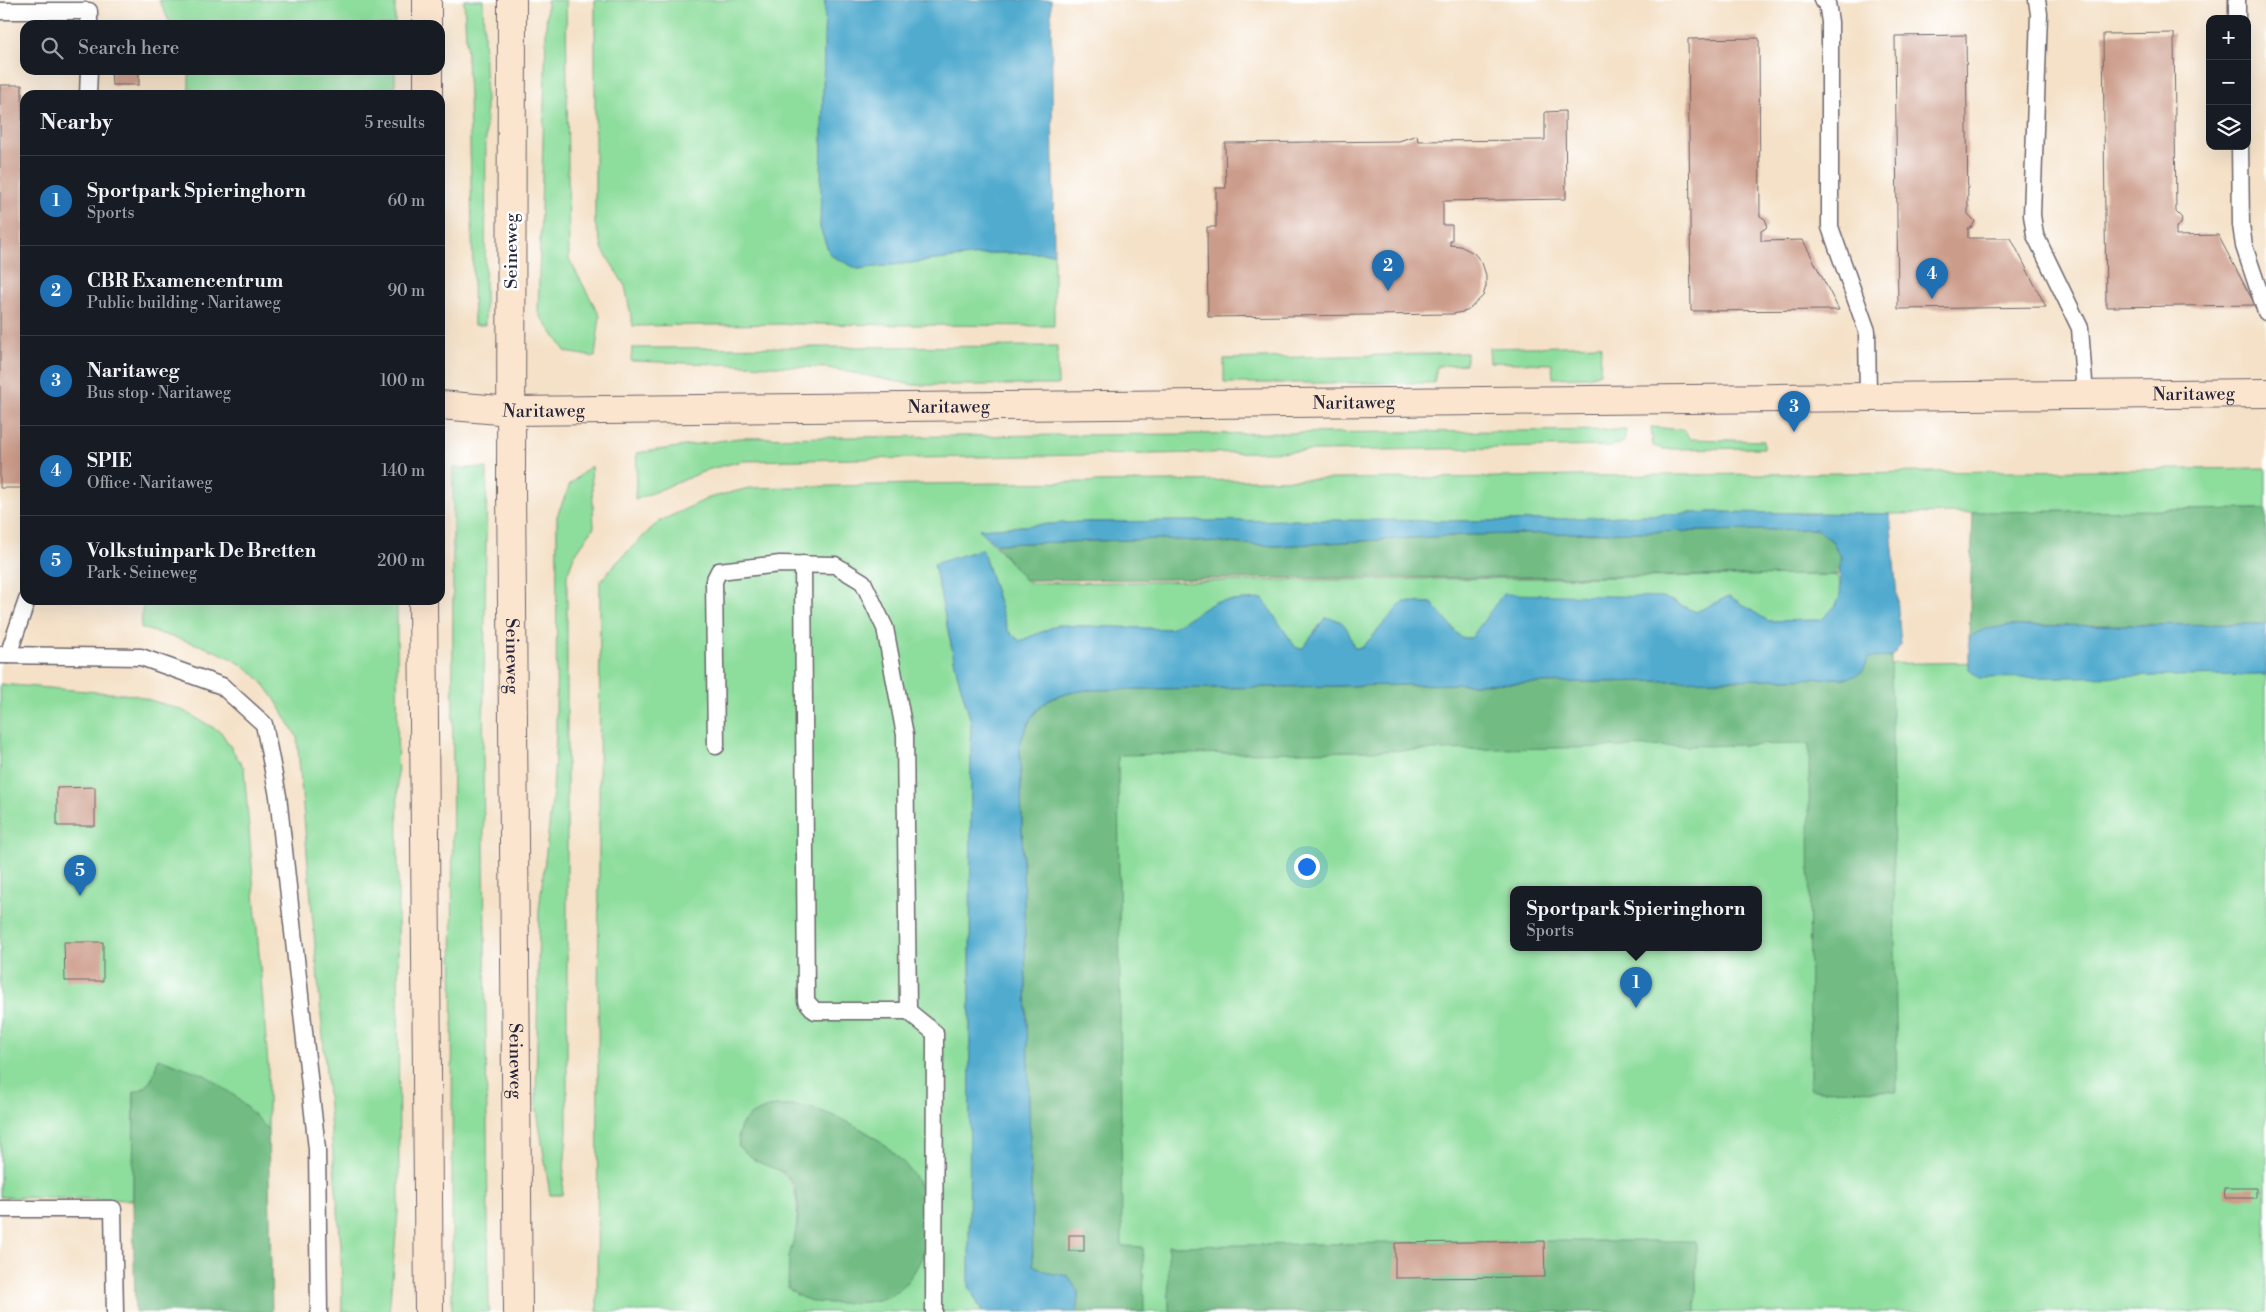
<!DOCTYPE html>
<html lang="en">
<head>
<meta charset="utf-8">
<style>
  body { margin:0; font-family:"Libre Bodoni",serif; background:#20242c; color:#f1f3f6 }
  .controls { position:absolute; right:15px; top:15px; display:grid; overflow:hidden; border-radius:10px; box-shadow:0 5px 20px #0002 }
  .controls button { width:45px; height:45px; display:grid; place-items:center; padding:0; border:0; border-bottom:1px solid #363941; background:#171b24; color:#f1f3f6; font:25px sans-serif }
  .you { position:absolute; left:1306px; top:866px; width:18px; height:18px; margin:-12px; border:4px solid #fff; border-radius:50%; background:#1a73e8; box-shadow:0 0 0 8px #1a73e833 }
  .badge { display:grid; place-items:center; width:32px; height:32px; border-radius:50%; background:#1f6fb2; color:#fff; font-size:16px; font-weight:700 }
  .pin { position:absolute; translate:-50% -41px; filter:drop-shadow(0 1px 2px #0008) }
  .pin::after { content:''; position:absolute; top:26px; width:18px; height:15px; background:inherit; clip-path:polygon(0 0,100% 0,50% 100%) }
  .popup { position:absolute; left:1510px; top:886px; width:252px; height:65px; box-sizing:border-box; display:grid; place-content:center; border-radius:10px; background:#171b24; filter:drop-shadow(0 1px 4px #0005); font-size:16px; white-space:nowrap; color:#9ea1a6 }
  .popup b { font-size:19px; color:#f1f3f6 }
  .popup::after { content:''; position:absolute; left:50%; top:100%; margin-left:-10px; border:10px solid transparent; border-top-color:#171b24 }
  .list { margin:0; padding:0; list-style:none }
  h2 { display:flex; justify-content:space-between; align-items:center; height:65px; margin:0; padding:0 20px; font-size:21px }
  h2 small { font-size:16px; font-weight:400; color:#9ea1a6 }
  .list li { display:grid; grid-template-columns:32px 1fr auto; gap:15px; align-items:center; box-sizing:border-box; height:90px; padding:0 20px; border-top:1px solid #363941 }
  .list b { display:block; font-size:19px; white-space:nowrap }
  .list p { margin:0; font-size:16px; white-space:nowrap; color:#9ea1a6 }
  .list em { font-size:16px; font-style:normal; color:#9ea1a6 }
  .icon { flex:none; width:28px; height:28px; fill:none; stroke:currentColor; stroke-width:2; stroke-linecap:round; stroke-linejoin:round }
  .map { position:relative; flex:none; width:2266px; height:1312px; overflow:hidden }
  .search { position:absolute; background:#171b24; box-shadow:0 5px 20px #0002; left:20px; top:20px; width:425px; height:55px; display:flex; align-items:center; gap:12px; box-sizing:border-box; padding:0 18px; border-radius:15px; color:#9ea1a6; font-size:19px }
  .panel { position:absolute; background:#171b24; box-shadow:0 5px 20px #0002; left:20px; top:90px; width:425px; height:515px; border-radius:15px }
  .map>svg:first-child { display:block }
  .green { fill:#8ddd9c; stroke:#58806c; fill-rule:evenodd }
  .forest { fill:#72bc84; stroke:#4a6f60 }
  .water { fill:#51abcf; stroke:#3a6685 }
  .building { fill:#cc9c8a }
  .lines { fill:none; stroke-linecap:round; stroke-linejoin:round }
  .lane-casing { stroke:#6c656c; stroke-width:19 }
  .secondary-casing { stroke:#6c656c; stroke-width:30 }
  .lane { stroke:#fff; stroke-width:16 }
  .secondary { stroke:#fce5cf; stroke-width:28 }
  .labels { text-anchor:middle; stroke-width:5; stroke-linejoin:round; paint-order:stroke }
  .street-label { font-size:18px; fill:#22223b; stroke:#fff }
</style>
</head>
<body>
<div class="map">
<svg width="2266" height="1312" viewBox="0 0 2266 1312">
  <rect width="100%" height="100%" fill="#fff"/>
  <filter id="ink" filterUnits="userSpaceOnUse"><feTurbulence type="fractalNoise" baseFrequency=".02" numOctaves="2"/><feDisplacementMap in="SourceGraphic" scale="10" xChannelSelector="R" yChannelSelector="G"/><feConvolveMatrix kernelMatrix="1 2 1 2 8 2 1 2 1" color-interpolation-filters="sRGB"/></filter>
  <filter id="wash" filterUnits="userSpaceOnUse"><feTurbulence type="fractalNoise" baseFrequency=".0096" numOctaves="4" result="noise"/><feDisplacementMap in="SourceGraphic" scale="20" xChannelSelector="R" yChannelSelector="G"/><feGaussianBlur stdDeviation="1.12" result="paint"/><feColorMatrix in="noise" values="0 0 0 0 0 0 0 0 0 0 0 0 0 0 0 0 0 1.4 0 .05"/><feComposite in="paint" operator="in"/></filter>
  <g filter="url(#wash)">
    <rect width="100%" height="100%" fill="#f4e1c7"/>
    <g class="green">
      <polygon points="159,0 395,0 395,25 171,25"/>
      <polygon points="464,0 483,0 486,102 485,325 474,325 469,95"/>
      <polygon points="547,0 566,0 569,259 600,316 595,357 566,352 538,313"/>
      <polygon points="595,0 825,0 820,228 830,255 858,269 997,253 1054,253 1054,326 791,324 633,326 625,286 603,250 595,224"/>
      <rect x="189" y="70" width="206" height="25"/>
      <polygon points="1601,345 1600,373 1589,377 1553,378 1552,364 1490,362 1489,348"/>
      <polygon points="1057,346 1058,385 914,385 828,368 631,361 632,348"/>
      <polygon points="1466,353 1466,364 1437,366 1434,383 1224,383 1224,359"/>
      <polygon points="1651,427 1684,430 1690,439 1764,441 1764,448 1664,449 1653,446"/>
      <polygon points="1626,430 1624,442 1610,446 742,461 710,469 635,500 637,453 739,438"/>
      <polygon points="591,466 594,527 574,556 567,575 567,1132 562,1195 550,1195 536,1104 539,910 553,792 556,735 557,516 570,484"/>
      <polygon points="453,468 487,468 483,753 489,1312 452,1312"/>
      <path d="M2266,468v41l-376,5 -177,-2 -202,9 -195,-1 -236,2 -101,7 50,54 808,-8c8,25 2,29 -16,45l-53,1 -39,-25 -33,16 -33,-15 -192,41h-10l-30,-35 -27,-1 -42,46h-8c-6,-18 -8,-30 -29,-30l-22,30h-7l-34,-49 -47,3 -45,27 -112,-4 -38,16 -12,-10 -26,-82 -48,15 23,109 14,49 -2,564 13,26h-385l3,-730 17,-20 41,-40 51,-24 40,-10 171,-4zM743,1122l106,2c33,12 56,40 76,68l-129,39c7,-57 -13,-59 -57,-84l-1,-13z"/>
      <path d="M143,600h254l2,601 -10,111h-47l-1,-66 -44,-509c-10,-17 -19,-35 -31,-50 -28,-37 -83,-46 -125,-59z"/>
      <path d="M2266,658v654h-1250l35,-636zM1514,889h244v58h-244z"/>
      <path d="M0,684l134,11 48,15 39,22 23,36 24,297v64l-32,-32 -78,-39c-4,17 -6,29 -24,34l-1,108 -133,-3z"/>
    </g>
    <g class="forest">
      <polygon points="2266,509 2266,624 2009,626 1969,639 1973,512"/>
      <polygon points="1817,529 1832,541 1841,557 1837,575 1025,580 995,544 1161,539 1276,546 1465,535"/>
      <path d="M1868,657h23l6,434 -87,-1 -1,-346 -691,11 4,491 21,1 1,65h-67l1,-20 -10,-16 -19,-3 -16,-8 -13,-521c14,-40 28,-49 68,-54l759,-12 19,-13z"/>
      <path d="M158,1058l47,17 31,22 32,32 4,183h-137l-2,-112 1,-108c19,-5 20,-18 24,-34z"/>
      <path d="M775,1106c10,0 21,-1 31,1 66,15 155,80 113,156 -17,33 -34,39 -71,40 -23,0 -42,2 -60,-15l1,-31 7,-26 3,-22 -4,-23 -10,-13 -29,-12 -17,-14c-4,-28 13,-34 36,-41z"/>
      <polygon points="1544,1241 1696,1241 1696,1312 1169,1312 1168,1246"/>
    </g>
    <g class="water">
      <polygon points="825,0 1051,0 1054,253 997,253 858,269 830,255 820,228"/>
      <path d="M1713,512l177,2 11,131 -10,12 -23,1c-3,13 -8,18 -21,20l-759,12c-40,5 -55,14 -68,54l13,521 16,8 19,3 10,16 -1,20h-95l-13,-26 2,-564 -14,-49 -23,-109 48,-15 26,82 12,10 38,-16 112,4 45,-27 48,-3 33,49h7l22,-30c21,0 23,12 29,30h8l41,-46 29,1 29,35h10l32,-44 160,3 33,15 33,-16 39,25 53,-1c31,-27 14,-29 20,-63l-9,-16 -15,-12 -352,6 -189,11 -115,-7 -166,5 -16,-15 101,-7 236,-2 195,1z"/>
      <path d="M2266,624v51l-287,3 -10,-8v-31c8,-11 27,-11 40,-13z"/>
    </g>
    <g id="blocks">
      <g class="building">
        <polygon points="2174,33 2176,212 2182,218 2181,224 2176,227 2176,236 2218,235 2255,305 2106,307 2103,34"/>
        <polygon points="1966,35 1968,214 1975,221 1972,227 1968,229 1968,238 2011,238 2046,307 1898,309 1895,36"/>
        <polygon points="1759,38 1760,216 1765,219 1767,224 1766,228 1761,231 1761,241 1803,240 1839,310 1691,311 1688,39"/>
        <polygon points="111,70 139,70 139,85 112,85"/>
        <polygon points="0,85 22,85 25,488 0,488"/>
        <polygon points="1565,111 1566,199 1443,201 1443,225 1452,225 1452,241 1450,241 1450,245 1460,246 1474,253 1482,263 1486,275 1486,286 1483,296 1467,311 1453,314 1208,317 1207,227 1216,227 1216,188 1226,188 1225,143 1399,141 1417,135 1418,141 1545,140 1545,112"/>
        <polygon points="95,787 95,826 57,826 57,788"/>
        <polygon points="64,942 103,942 103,981 65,981"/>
        <polygon points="2224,1188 2256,1188 2256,1198 2225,1198"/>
        <rect x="1069" y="1235" width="15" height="16"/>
        <polygon points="1544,1241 1545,1277 1395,1278 1395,1243"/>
      </g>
    </g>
  </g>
  <g filter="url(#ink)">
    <use href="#blocks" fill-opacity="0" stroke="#6c656c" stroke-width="1"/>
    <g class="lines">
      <g class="lane-casing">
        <g id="lane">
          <polyline points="1822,0 1827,3 1830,22 1830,227 1867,331 1868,397"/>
          <polyline points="2037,0 2039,14 2032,215 2035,235 2080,328 2085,395"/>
          <polyline points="2237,0 2237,19"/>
          <polyline points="0,11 89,11 89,25"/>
          <polyline points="88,95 89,70"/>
          <polyline points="2240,146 2241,225 2244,246 2266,312"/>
          <polyline points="803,564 806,1001 815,1011 908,1011"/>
          <polyline points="0,655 141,657 222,686 264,724 278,796 317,1149 319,1312"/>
          <polyline points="8,655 27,600"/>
          <polyline points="716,746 714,581 719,571 780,564 835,565 863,582 885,628 905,735 908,1011 935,1033 934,1312"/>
          <polyline points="0,1209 113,1209 115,1312"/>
        </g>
      </g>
      <g class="secondary-casing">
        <g id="secondary">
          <polyline points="427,0 427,25"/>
          <path id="s1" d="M512,0l-1,487 7,825"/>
          <polyline points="428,70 428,95"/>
          <path id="s2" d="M440,405l71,6 1755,-18"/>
          <polyline points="423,600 429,1312"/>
        </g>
      </g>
      <use href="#lane" class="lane"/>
      <use href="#secondary" class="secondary"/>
    </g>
  </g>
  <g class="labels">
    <g class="street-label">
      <text transform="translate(511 251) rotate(-90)" y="6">Seineweg</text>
      <text dy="6" stroke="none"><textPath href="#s2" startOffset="1754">Naritaweg</textPath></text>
      <text dy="6" stroke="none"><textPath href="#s2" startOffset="914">Naritaweg</textPath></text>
      <text dy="6" stroke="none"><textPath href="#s2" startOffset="509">Naritaweg</textPath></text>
      <text dy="6" stroke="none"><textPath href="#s2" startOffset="104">Naritaweg</textPath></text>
      <text dy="6" stroke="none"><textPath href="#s1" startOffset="656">Seineweg</textPath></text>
      <text dy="6" stroke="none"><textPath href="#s1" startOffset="1061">Seineweg</textPath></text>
    </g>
  </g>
</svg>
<div class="controls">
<button>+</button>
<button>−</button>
<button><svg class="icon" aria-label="layers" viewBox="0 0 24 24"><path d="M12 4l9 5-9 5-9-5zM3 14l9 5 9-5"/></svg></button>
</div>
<div class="you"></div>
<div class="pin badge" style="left:1636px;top:1008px">1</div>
<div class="popup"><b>Sportpark Spieringhorn</b>Sports</div>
<div class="pin badge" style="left:1388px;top:291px">2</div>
<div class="pin badge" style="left:1794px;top:432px">3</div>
<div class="pin badge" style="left:1932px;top:299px">4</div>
<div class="pin badge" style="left:80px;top:896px">5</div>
<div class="search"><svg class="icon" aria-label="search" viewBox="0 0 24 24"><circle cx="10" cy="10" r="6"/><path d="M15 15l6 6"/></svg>Search here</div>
<section class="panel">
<h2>Nearby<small>5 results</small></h2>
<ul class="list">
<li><span class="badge">1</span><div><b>Sportpark Spieringhorn</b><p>Sports</p></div><em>60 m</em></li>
<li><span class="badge">2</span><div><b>CBR Examencentrum</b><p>Public building · Naritaweg</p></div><em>90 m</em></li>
<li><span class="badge">3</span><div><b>Naritaweg</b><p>Bus stop · Naritaweg</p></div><em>100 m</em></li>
<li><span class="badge">4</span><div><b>SPIE</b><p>Office · Naritaweg</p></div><em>140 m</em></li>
<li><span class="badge">5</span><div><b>Volkstuinpark De Bretten</b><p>Park · Seineweg</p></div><em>200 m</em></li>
</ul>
</section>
</div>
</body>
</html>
